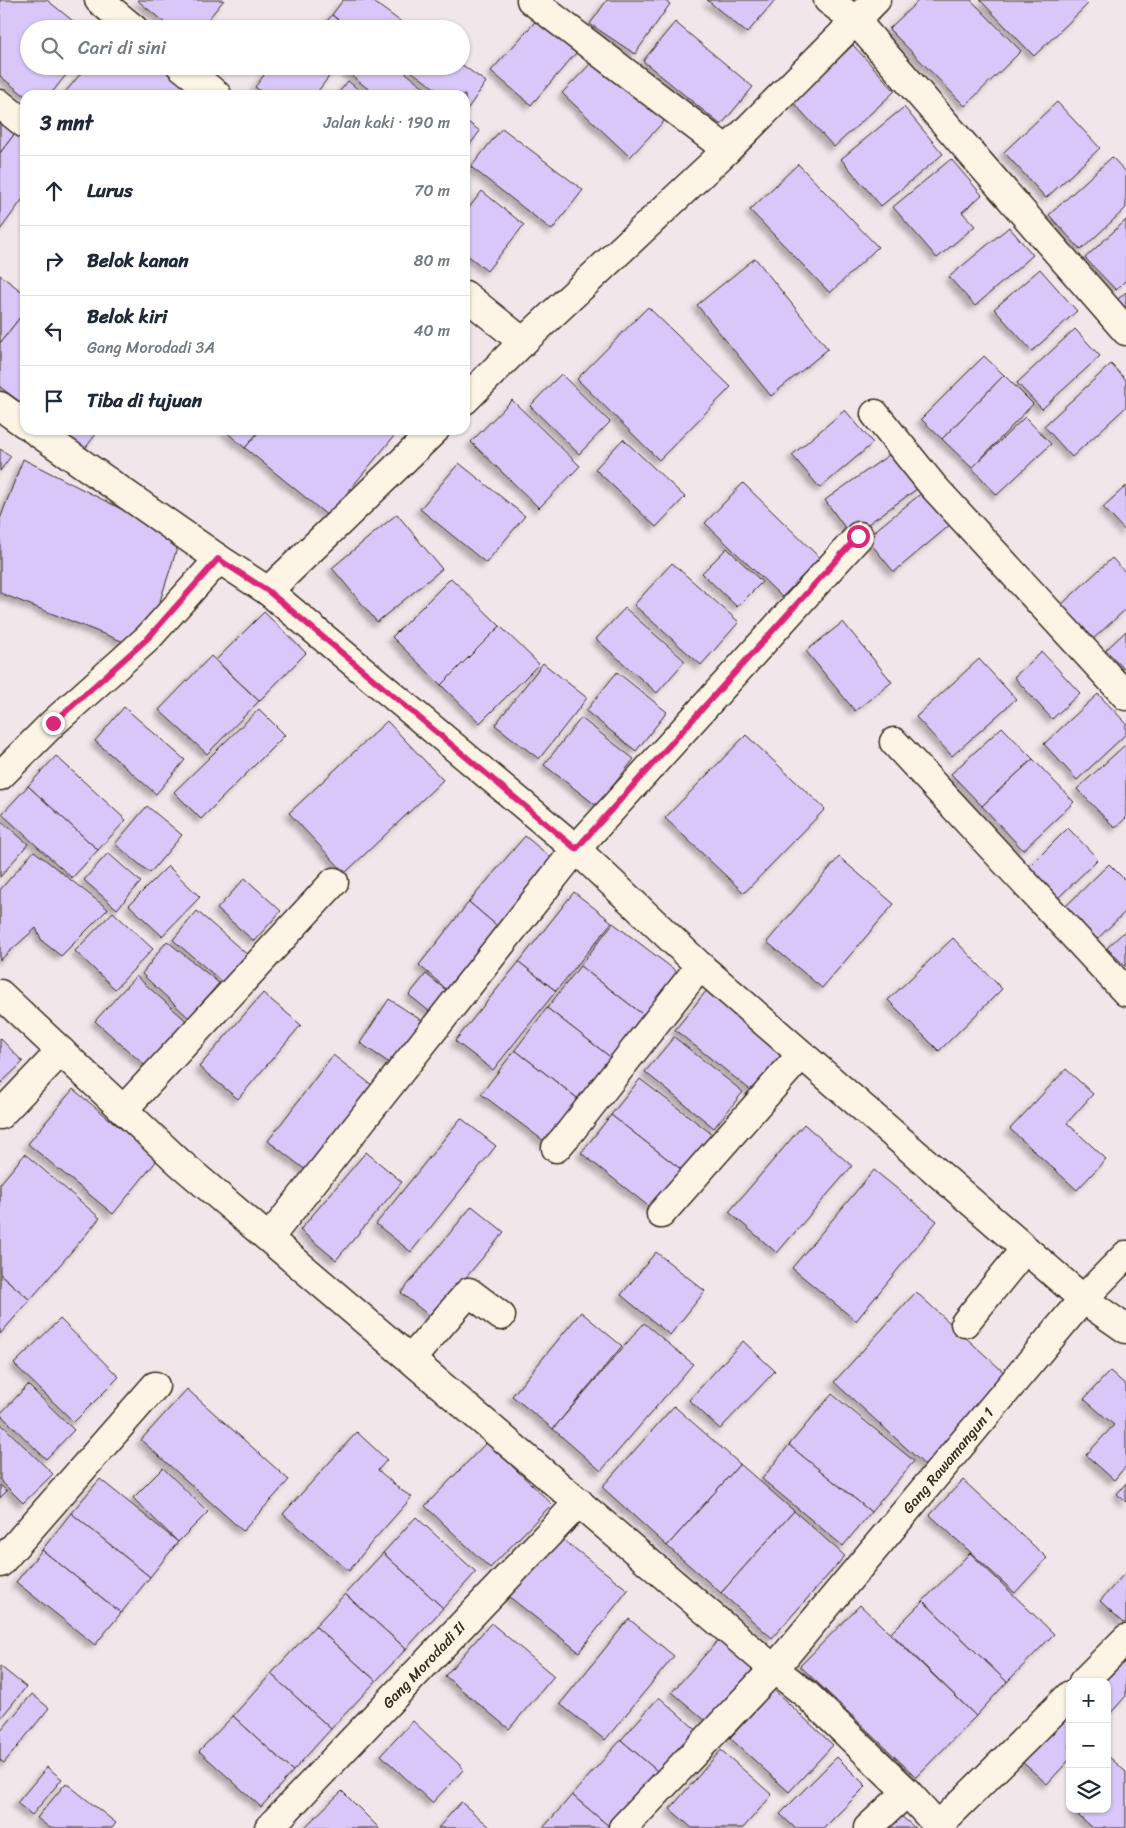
<!DOCTYPE html>
<html lang="id">
<head>
<meta charset="utf-8">
<style>
  body { margin:0; font-family:Sriracha,sans-serif; background:#f6f6f7; color:#1f2937 }
  .controls { position:absolute; right:15px; bottom:15px; display:grid; overflow:hidden; border-radius:10px; box-shadow:0 1px 4px #0004 }
  .controls button { width:45px; height:45px; display:grid; place-items:center; padding:0; border:0; border-bottom:1px solid #e0e1e3; background:#fff; color:#1f2937; font:25px sans-serif }
  .stop { position:absolute; width:15px; height:15px; margin:-11px; border:4px solid #db2777; border-radius:50%; background:#fff }
  .stop.end { background:#db2777; border-color:#fff; box-shadow:0 1px 5px #0008 }
  .list { margin:0; padding:0; list-style:none }
  h2 { display:flex; justify-content:space-between; align-items:center; height:65px; margin:0; padding:0 20px; font-size:21px }
  h2 small { font-size:16px; font-weight:400; color:#747a83 }
  .list li { display:grid; grid-template-columns:32px 1fr auto; gap:15px; align-items:center; box-sizing:border-box; height:70px; padding:0 20px; border-top:1px solid #e0e1e3 }
  .list b { display:block; font-size:19px; white-space:nowrap }
  .list p { margin:0; font-size:16px; white-space:nowrap; color:#747a83 }
  .list em { font-size:16px; font-style:normal; color:#747a83 }
  .icon { flex:none; width:28px; height:28px; fill:none; stroke:currentColor; stroke-width:2; stroke-linecap:round; stroke-linejoin:round }
  .map { position:relative; flex:none; width:1126px; height:1828px; overflow:hidden }
  .search { position:absolute; background:#fff; box-shadow:0 1px 4px #0004; left:20px; top:20px; width:450px; height:55px; display:flex; align-items:center; gap:12px; box-sizing:border-box; padding:0 18px; border-radius:28px; color:#747a83; font-size:19px }
  .panel { position:absolute; background:#fff; box-shadow:0 1px 4px #0004; left:20px; top:90px; width:450px; height:345px; border-radius:15px }
  .map>svg:first-child { display:block }
  .building { fill:#d8c7f8; stroke:#3b2a1e; filter:url(#shadow) }
  .lines { fill:none; stroke-linecap:round; stroke-linejoin:round }
  .minor-casing { stroke:#3b2a1e; stroke-width:31 }
  .minor { stroke:#fcf5e5; stroke-width:28 }
  .route { stroke:#db2777; stroke-width:6 }
  .labels { text-anchor:middle; stroke-width:4; stroke-linejoin:round; paint-order:stroke }
  .street-label { font-size:15px; fill:#3b2a1e; stroke:#fcf5e5 }
</style>
</head>
<body>
<div class="map">
<svg width="1126" height="1828" viewBox="0 0 1126 1828">
  <defs>
    <filter id="shadow"><feDropShadow dx="-4.5" dy="4.5" stdDeviation="2.5" flood-color="#0004"/></filter>
  </defs>
  <rect width="100%" height="100%" fill="#f1e7eb"/>
  <filter id="ink" filterUnits="userSpaceOnUse"><feTurbulence type="fractalNoise" baseFrequency=".02" numOctaves="2"/><feDisplacementMap in="SourceGraphic" scale="10" xChannelSelector="R" yChannelSelector="G"/><feConvolveMatrix kernelMatrix="1 2 1 2 8 2 1 2 1" color-interpolation-filters="sRGB"/></filter>
  <g filter="url(#ink)">
    <g class="building">
      <polygon points="0,0 47,0 83,29 29,29 29,66 73,66 50,95 25,95 25,96 0,76"/>
      <polygon points="137,0 224,0 200,29 172,29"/>
      <polygon points="343,0 371,0 411,29 351,29 332,15"/>
      <polygon points="607,0 664,0 670,4 635,54 590,24"/>
      <polygon points="707,0 775,0 747,33"/>
      <polygon points="919,0 971,0 1021,51 965,106 889,29"/>
      <polygon points="980,0 1084,0 1088,4 1034,56"/>
      <polygon points="543,13 582,46 531,105 491,71"/>
      <polygon points="332,15 349,29 321,29"/>
      <polygon points="675,22 753,87 721,125 643,61"/>
      <polygon points="853,45 895,91 834,147 792,101"/>
      <polygon points="599,55 666,119 630,157 562,93"/>
      <polygon points="461,64 486,82 466,111 465,95 444,95 404,66 461,66"/>
      <polygon points="87,66 166,66 200,95 63,95"/>
      <polygon points="271,66 328,66 334,70 315,95 266,95 255,87"/>
      <polygon points="339,66 397,66 434,95 376,95"/>
      <polygon points="348,81 365,95 337,95"/>
      <polygon points="1057,102 1100,148 1046,198 1004,152"/>
      <polygon points="904,107 943,154 881,206 841,159"/>
      <polygon points="0,114 19,128 0,153"/>
      <polygon points="465,120 480,131 465,151"/>
      <polygon points="19,128 25,132 25,196 0,230 0,153"/>
      <polygon points="502,128 583,190 552,230 471,167"/>
      <polygon points="1112,157 1126,172 1126,208 1081,250 1049,215"/>
      <polygon points="951,159 982,195 962,212 975,226 937,258 893,207"/>
      <polygon points="798,164 878,247 830,293 750,210"/>
      <polygon points="482,191 524,225 487,271 465,253 465,213"/>
      <polygon points="1126,220 1126,280 1116,290 1085,258"/>
      <polygon points="1009,227 1033,255 975,306 949,277"/>
      <polygon points="755,258 828,349 771,396 697,305"/>
      <polygon points="1040,269 1077,311 1032,351 994,309"/>
      <polygon points="0,275 25,294 25,311 0,343"/>
      <polygon points="1126,292 1126,309 1117,300"/>
      <polygon points="648,307 731,387 659,460 577,379"/>
      <polygon points="25,311 25,401 23,404 0,387 0,343"/>
      <polygon points="1075,329 1100,356 1042,409 1017,383"/>
      <polygon points="984,356 1004,375 942,439 921,419"/>
      <polygon points="1111,364 1126,380 1126,407 1072,457 1044,426"/>
      <polygon points="561,374 610,422 579,454 530,406"/>
      <polygon points="1004,375 1033,404 972,468 942,439"/>
      <polygon points="512,400 580,466 539,508 471,442"/>
      <polygon points="845,410 873,443 820,488 792,455"/>
      <polygon points="1025,417 1051,444 997,495 972,468"/>
      <polygon points="57,430 99,430 84,450"/>
      <polygon points="224,430 260,430 245,448"/>
      <polygon points="260,430 389,430 395,435 328,516 245,448"/>
      <polygon points="623,439 685,497 656,527 595,469"/>
      <polygon points="0,449 11,456 0,471"/>
      <polygon points="896,450 921,486 851,536 825,500"/>
      <polygon points="23,459 180,539 159,604 124,642 0,593 0,519"/>
      <polygon points="459,463 525,516 486,563 420,509"/>
      <polygon points="743,483 820,558 782,597 705,523"/>
      <polygon points="1126,486 1126,532 1103,507"/>
      <polygon points="923,492 950,525 894,572 866,538"/>
      <polygon points="397,514 442,569 377,622 332,568"/>
      <polygon points="727,548 762,582 737,607 702,573"/>
      <polygon points="1112,558 1126,573 1126,609 1093,639 1061,605"/>
      <polygon points="672,563 739,622 701,665 634,605"/>
      <polygon points="451,578 500,626 441,685 392,637"/>
      <polygon points="625,608 685,661 657,693 596,639"/>
      <polygon points="264,612 306,653 259,701 216,660"/>
      <polygon points="843,622 892,682 855,711 806,651"/>
      <polygon points="500,626 539,664 480,723 441,685"/>
      <polygon points="1126,631 1126,671 1106,650"/>
      <polygon points="1042,652 1080,693 1052,719 1014,677"/>
      <polygon points="211,656 259,701 207,754 159,710"/>
      <polygon points="979,659 1016,699 952,756 916,717"/>
      <polygon points="543,663 587,698 539,759 495,725"/>
      <polygon points="617,672 667,712 636,751 586,711"/>
      <polygon points="1098,694 1126,723 1126,734 1077,780 1044,744"/>
      <polygon points="124,707 185,760 156,794 95,741"/>
      <polygon points="259,709 285,735 201,819 174,792"/>
      <polygon points="581,718 634,759 597,806 544,765"/>
      <polygon points="387,721 443,780 345,873 289,813"/>
      <polygon points="1002,727 1033,759 982,806 951,774"/>
      <polygon points="746,735 825,809 744,893 665,818"/>
      <polygon points="1126,744 1126,818 1115,828 1077,789"/>
      <polygon points="56,756 126,820 98,850 28,786"/>
      <polygon points="1033,759 1074,802 1023,850 982,806"/>
      <polygon points="28,786 98,850 72,878 2,814"/>
      <polygon points="147,806 182,835 150,873 115,844"/>
      <polygon points="0,820 28,844 0,877"/>
      <polygon points="1068,828 1098,859 1056,900 1026,870"/>
      <polygon points="525,836 560,865 503,931 469,902"/>
      <polygon points="34,851 108,909 61,956 42,941 36,928 0,960 0,890"/>
      <polygon points="108,853 141,882 117,909 84,880"/>
      <polygon points="839,857 894,904 822,988 767,942"/>
      <polygon points="1109,864 1126,881 1126,911 1093,943 1061,911"/>
      <polygon points="168,866 200,897 162,936 129,905"/>
      <polygon points="245,878 281,911 254,941 217,909"/>
      <polygon points="574,892 612,922 556,991 519,962"/>
      <polygon points="469,902 503,931 453,995 419,965"/>
      <polygon points="197,911 250,957 226,985 173,940"/>
      <polygon points="113,912 153,949 115,989 75,951"/>
      <polygon points="613,923 680,974 646,1017 580,966"/>
      <polygon points="1126,930 1126,967 1107,948"/>
      <polygon points="953,938 1002,989 939,1051 888,1000"/>
      <polygon points="167,941 219,983 189,1018 142,974"/>
      <polygon points="519,962 556,991 493,1070 455,1041"/>
      <polygon points="580,966 646,1017 614,1060 547,1008"/>
      <polygon points="426,974 451,994 434,1015 409,995"/>
      <polygon points="136,976 192,1026 151,1071 95,1021"/>
      <polygon points="707,990 790,1056 758,1096 675,1030"/>
      <polygon points="263,993 301,1025 238,1099 199,1067"/>
      <polygon points="389,999 427,1024 397,1068 360,1043"/>
      <polygon points="547,1008 614,1060 581,1101 515,1050"/>
      <polygon points="674,1037 743,1092 714,1128 645,1072"/>
      <polygon points="0,1038 23,1062 0,1084"/>
      <polygon points="515,1050 581,1101 548,1144 481,1094"/>
      <polygon points="333,1055 377,1089 311,1174 268,1141"/>
      <polygon points="1066,1069 1093,1094 1067,1123 1106,1159 1077,1190 1010,1129"/>
      <polygon points="640,1079 712,1134 683,1171 611,1115"/>
      <polygon points="73,1089 158,1159 113,1214 28,1144"/>
      <polygon points="611,1115 683,1171 652,1209 581,1153"/>
      <polygon points="461,1118 496,1146 411,1252 376,1224"/>
      <polygon points="804,1124 852,1166 777,1253 729,1212"/>
      <polygon points="366,1152 402,1182 336,1260 300,1230"/>
      <polygon points="25,1154 100,1218 30,1300 0,1274 0,1184"/>
      <polygon points="874,1170 937,1221 856,1321 792,1268"/>
      <polygon points="472,1206 504,1232 432,1318 401,1293"/>
      <polygon points="656,1252 705,1291 670,1335 621,1295"/>
      <polygon points="0,1274 30,1300 0,1334"/>
      <polygon points="916,1292 1009,1377 927,1467 834,1382"/>
      <polygon points="581,1312 622,1346 553,1429 512,1396"/>
      <polygon points="60,1319 119,1377 74,1422 14,1364"/>
      <polygon points="644,1323 693,1364 601,1471 553,1429"/>
      <polygon points="743,1341 775,1371 720,1429 689,1400"/>
      <polygon points="1110,1371 1126,1385 1126,1466 1114,1480 1086,1455 1114,1425 1084,1399"/>
      <polygon points="28,1385 74,1430 46,1459 0,1414"/>
      <polygon points="187,1389 289,1480 243,1531 141,1440"/>
      <polygon points="832,1394 914,1461 871,1512 789,1445"/>
      <polygon points="674,1406 740,1464 667,1546 602,1487"/>
      <polygon points="0,1423 53,1474 23,1503 0,1480"/>
      <polygon points="357,1432 387,1460 378,1470 401,1490 412,1497 372,1542 349,1571 283,1514"/>
      <polygon points="487,1442 552,1504 490,1568 425,1506"/>
      <polygon points="789,1445 871,1512 843,1546 762,1479"/>
      <polygon points="740,1464 794,1511 721,1593 667,1546"/>
      <polygon points="163,1468 208,1512 178,1542 133,1498"/>
      <polygon points="100,1479 178,1542 150,1577 71,1513"/>
      <polygon points="963,1480 1047,1558 1015,1593 930,1515"/>
      <polygon points="1126,1483 1126,1502 1117,1494"/>
      <polygon points="0,1485 7,1491 0,1498"/>
      <polygon points="794,1511 845,1556 772,1638 721,1593"/>
      <polygon points="71,1513 150,1577 121,1613 42,1550"/>
      <polygon points="416,1517 476,1572 443,1608 383,1553"/>
      <polygon points="556,1534 628,1590 579,1652 507,1595"/>
      <polygon points="42,1550 121,1613 95,1645 16,1582"/>
      <polygon points="383,1553 443,1608 406,1649 345,1594"/>
      <polygon points="970,1553 1054,1634 1007,1682 923,1601"/>
      <polygon points="1126,1572 1126,1622 1124,1623 1100,1601"/>
      <polygon points="345,1594 406,1649 376,1681 315,1626"/>
      <polygon points="923,1601 1007,1682 976,1716 891,1633"/>
      <polygon points="860,1605 976,1716 916,1777 800,1666"/>
      <polygon points="629,1619 674,1656 605,1740 560,1704"/>
      <polygon points="491,1623 554,1676 509,1729 445,1676"/>
      <polygon points="315,1626 376,1681 331,1729 271,1674"/>
      <polygon points="721,1637 756,1666 707,1722 672,1692"/>
      <polygon points="1126,1656 1126,1696 1107,1717 1107,1682 1091,1682"/>
      <polygon points="0,1666 26,1687 0,1719"/>
      <polygon points="271,1674 331,1729 293,1771 233,1716"/>
      <polygon points="774,1690 833,1745 789,1792 730,1738"/>
      <polygon points="32,1694 49,1708 4,1763 0,1760 0,1732"/>
      <polygon points="659,1697 701,1734 663,1776 621,1740"/>
      <polygon points="1070,1705 1070,1759 1047,1784 1020,1760"/>
      <polygon points="233,1716 293,1771 261,1807 199,1751"/>
      <polygon points="413,1721 464,1769 432,1803 381,1755"/>
      <polygon points="621,1740 663,1776 611,1828 572,1795"/>
      <polygon points="721,1750 772,1795 743,1828 692,1828 670,1809"/>
      <polygon points="1107,1755 1126,1772 1126,1828 1092,1828 1071,1809 1107,1809"/>
      <polygon points="837,1757 866,1786 824,1828 795,1828 780,1814"/>
      <polygon points="47,1767 62,1779 32,1815 17,1803"/>
      <polygon points="66,1783 116,1823 112,1828 50,1828 37,1818"/>
      <polygon points="342,1791 379,1828 304,1828"/>
      <polygon points="572,1795 611,1828 543,1828"/>
      <polygon points="461,1802 491,1828 438,1828"/>
      <polygon points="899,1814 915,1828 886,1828"/>
    </g>
    <g class="lines">
      <g class="minor-casing">
        <g id="minor">
          <polyline points="99,0 134,29"/>
          <polyline points="531,0 727,150"/>
          <polyline points="828,0 855,20 1126,331"/>
          <polyline points="181,66 217,95"/>
          <polyline points="0,104 25,124"/>
          <polyline points="465,295 523,342"/>
          <polyline points="465,400 523,342 727,150 876,0"/>
          <polyline points="0,406 25,424"/>
          <polyline points="875,414 933,486 1126,696"/>
          <polyline points="34,430 219,559 268,591 435,430"/>
          <polyline points="268,591 576,849 700,966 1083,1299 1126,1329"/>
          <polyline points="894,742 1126,992"/>
          <polyline points="0,776 53,723 148,638 219,559"/>
          <polyline points="0,994 180,1163 774,1669 807,1695 907,1792 940,1828"/>
          <polyline points="123,1110 334,882"/>
          <polyline points="0,1115 61,1051"/>
          <polyline points="556,1148 570,1132 700,966"/>
          <polyline points="661,1214 801,1055"/>
          <polyline points="269,1238 576,849 859,536"/>
          <polyline points="965,1323 1025,1249"/>
          <polyline points="411,1359 469,1292 501,1316"/>
          <polyline points="0,1563 155,1386"/>
          <polyline points="1083,1682 1126,1639"/>
          <polyline points="938,1826 1070,1695"/>
          <path id="s1" d="M269,1828l310,-326"/>
          <path id="s2" d="M623,1828l151,-159 309,-370 43,-44"/>
          <polyline points="868,1828 907,1792"/>
        </g>
      </g>
      <use href="#minor" class="minor"/>
    </g>
  </g>
  <g class="lines" filter="url(#ink)">
    <polyline class="route" points="53,723 148,638 218,559 268,591 576,849 858,536"/>
  </g>
  <g class="labels">
    <g class="street-label">
      <text dy="5" stroke="none"><textPath href="#s2" startOffset="491">Gang Rawamangun 1</textPath></text>
      <text dy="5" stroke="none"><textPath href="#s1" startOffset="225">Gang Morodadi II</textPath></text>
    </g>
  </g>
</svg>
<div class="controls">
<button>+</button>
<button>−</button>
<button><svg class="icon" aria-label="layers" viewBox="0 0 24 24"><path d="M12 4l9 5-9 5-9-5zM3 14l9 5 9-5"/></svg></button>
</div>
<div class="stop" style="left:858px;top:536px"></div>
<div class="stop end" style="left:53px;top:723px"></div>
<div class="search"><svg class="icon" aria-label="search" viewBox="0 0 24 24"><circle cx="10" cy="10" r="6"/><path d="M15 15l6 6"/></svg>Cari di sini</div>
<section class="panel">
<h2>3 mnt<small>Jalan kaki · 190 m</small></h2>
<ul class="list">
<li><svg class="icon" aria-label="ahead" viewBox="0 0 24 24"><path d="M12 20V5M6 11l6-6 6 6"/></svg><div><b>Lurus</b></div><em>70 m</em></li>
<li><svg class="icon" aria-label="right" viewBox="0 0 24 24"><path d="M7 20v-9h11M14 6l5 5-5 5"/></svg><div><b>Belok kanan</b></div><em>80 m</em></li>
<li><svg class="icon" aria-label="left" viewBox="0 0 24 24"><path d="M17 20v-9H6M10 6l-5 5 5 5"/></svg><div><b>Belok kiri</b><p>Gang Morodadi 3A</p></div><em>40 m</em></li>
<li><svg class="icon" aria-label="arrive" viewBox="0 0 24 24"><path d="M6 21V4h12l-3 4 3 4H6"/></svg><div><b>Tiba di tujuan</b></div></li>
</ul>
</section>
</div>
</body>
</html>
